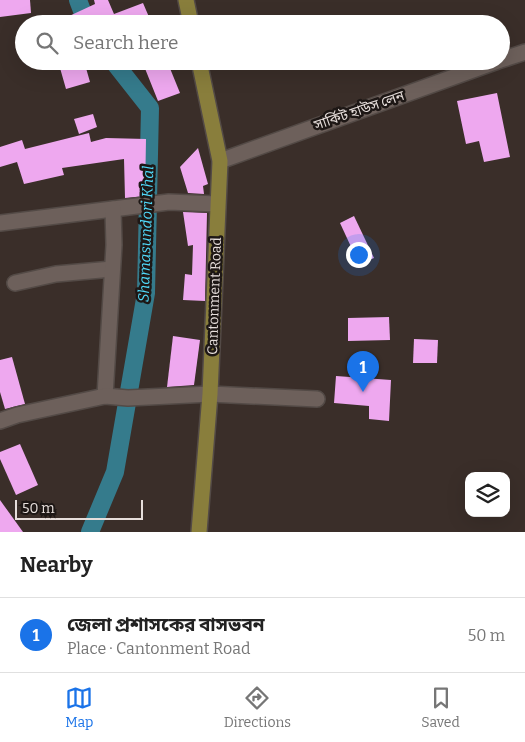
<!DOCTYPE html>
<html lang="en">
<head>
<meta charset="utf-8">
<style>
  body { margin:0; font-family:Bitter,"Noto Sans Bengali",serif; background:#f6f6f6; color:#222 }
  .controls { position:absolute; right:15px; bottom:15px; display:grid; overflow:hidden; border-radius:10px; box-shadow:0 5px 20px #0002 }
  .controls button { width:45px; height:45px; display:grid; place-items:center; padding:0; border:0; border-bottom:1px solid #e0e0e0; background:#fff; color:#222; font:25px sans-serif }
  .scale { position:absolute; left:15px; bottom:12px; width:128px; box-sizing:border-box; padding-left:5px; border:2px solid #e6dedb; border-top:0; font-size:14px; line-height:18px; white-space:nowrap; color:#e6dedb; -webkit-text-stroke:4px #1d1715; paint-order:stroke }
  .you { position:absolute; left:358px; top:254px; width:18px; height:18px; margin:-12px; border:4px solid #fff; border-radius:50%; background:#1a73e8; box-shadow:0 0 0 8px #1a73e833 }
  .badge { display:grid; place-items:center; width:32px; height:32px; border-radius:50%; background:#1a73e8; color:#fff; font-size:16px; font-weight:700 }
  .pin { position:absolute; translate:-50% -41px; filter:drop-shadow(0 1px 2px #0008) }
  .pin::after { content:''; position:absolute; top:26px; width:18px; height:15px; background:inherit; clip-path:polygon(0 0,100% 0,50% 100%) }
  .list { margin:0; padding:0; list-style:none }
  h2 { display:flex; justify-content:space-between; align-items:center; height:65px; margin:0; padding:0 20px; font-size:21px }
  h2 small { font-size:16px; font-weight:400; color:#767676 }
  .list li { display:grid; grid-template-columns:32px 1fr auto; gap:15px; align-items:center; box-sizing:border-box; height:75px; padding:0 20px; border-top:1px solid #e0e0e0 }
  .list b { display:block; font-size:19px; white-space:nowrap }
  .list p { margin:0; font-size:16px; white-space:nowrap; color:#767676 }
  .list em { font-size:16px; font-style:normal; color:#767676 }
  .icon { flex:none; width:28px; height:28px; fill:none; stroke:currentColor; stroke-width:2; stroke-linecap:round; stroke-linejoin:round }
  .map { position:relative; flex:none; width:525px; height:532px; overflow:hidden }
  .search { position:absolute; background:#fff; box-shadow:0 5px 20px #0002; left:15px; right:15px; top:15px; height:55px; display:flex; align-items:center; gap:12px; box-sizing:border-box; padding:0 18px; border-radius:28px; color:#767676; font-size:19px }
  .sheet { height:140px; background:#fff }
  nav { display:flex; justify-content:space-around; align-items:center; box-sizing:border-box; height:70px; border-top:1px solid #e0e0e0; background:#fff; font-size:14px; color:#767676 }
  nav a { display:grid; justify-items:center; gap:2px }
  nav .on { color:#1a73e8 }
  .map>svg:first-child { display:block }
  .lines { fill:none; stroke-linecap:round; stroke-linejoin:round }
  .canal { stroke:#357b8c; stroke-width:18 }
  .building { fill:#eea8ef }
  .minor-casing { stroke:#534a46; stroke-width:18 }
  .major-casing { stroke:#534a46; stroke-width:18 }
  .minor { stroke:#6d605b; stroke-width:15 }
  .major { stroke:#897e3c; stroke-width:15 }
  .labels { text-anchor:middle; stroke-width:5; stroke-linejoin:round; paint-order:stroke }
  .street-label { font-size:14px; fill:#e6dedb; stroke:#1d1715 }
  .water-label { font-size:15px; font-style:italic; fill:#50d8f8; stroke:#1d1715 }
</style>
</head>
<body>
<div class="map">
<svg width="525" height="532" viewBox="0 0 525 532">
  <rect width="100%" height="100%" fill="#3a2e29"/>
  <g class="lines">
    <g class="canal">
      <polyline points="78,0 87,24"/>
      <polyline points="90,532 115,472 146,293 150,108 113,61"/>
    </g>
  </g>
  <g class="building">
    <polygon points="0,0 30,0 31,13 0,17"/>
    <polygon points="94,0 108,0 114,14 143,3 152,24 52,24 95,4"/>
    <polygon points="61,61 84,61 90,82 66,89 60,68 64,67"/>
    <polygon points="142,61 167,61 180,93 158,101"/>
    <polygon points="497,93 510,157 484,162 479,141 466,144 457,101"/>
    <polygon points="93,114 97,127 79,134 74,119"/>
    <polygon points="89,133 91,142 106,138 146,139 145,196 125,198 124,159 62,168 64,175 24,184 17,162 0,167 0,147 22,140 25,149"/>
    <polygon points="198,148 208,184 203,186 204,194 188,193 180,167"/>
    <polygon points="183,212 207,213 205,301 183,300 185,274 192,275 193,245 188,246"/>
    <polygon points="354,216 374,258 359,264 340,223"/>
    <polygon points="389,317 390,340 348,341 348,318"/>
    <polygon points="173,336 200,340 194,385 167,387"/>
    <polygon points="414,339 438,340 437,363 413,363"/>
    <polygon points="12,357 25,404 5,409 0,392 0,360"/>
    <polygon points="336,376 391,380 389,421 369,419 369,406 334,403"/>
    <polygon points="20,444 38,485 16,495 0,459 0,452"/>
    <polygon points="0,500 23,532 0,532"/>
  </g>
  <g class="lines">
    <g class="minor-casing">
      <g id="minor">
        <polyline points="501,60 525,52"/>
        <polyline points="220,161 498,61"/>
        <polyline points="0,223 169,202 217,204"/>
        <polyline points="15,283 56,274 112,269"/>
        <polyline points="105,396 114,245 113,209"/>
        <polyline points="0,421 17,415 105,396 128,398 210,394 317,399"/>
      </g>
    </g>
    <g class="major-casing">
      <g id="major">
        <polyline points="186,0 191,24"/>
        <polyline points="199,532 210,394 220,161 199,61"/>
      </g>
    </g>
    <use href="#minor" class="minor"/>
    <use href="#major" class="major"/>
  </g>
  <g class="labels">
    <g class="street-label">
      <text transform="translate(359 110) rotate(-19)" y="5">সার্কিট হাউস লেন</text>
      <text transform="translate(214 296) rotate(-88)" y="5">Cantonment Road</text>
    </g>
    <g class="water-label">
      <text transform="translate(146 234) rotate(-88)" y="5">Shamasundori Khal</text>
    </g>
  </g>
</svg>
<div class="controls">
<button><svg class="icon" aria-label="layers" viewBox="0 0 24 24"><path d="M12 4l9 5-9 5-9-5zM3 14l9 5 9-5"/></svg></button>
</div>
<div class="scale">50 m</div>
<div class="you"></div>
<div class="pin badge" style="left:363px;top:392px">1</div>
<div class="search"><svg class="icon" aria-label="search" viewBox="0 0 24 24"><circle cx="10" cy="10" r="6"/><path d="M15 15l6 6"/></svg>Search here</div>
</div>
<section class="sheet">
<h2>Nearby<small></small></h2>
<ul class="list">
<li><span class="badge">1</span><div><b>জেলা প্রশাসকের বাসভবন</b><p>Place · Cantonment Road</p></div><em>50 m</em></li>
</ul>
</section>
<nav>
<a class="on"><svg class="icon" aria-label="map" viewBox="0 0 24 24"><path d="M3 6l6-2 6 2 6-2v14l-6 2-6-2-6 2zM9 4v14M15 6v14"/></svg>Map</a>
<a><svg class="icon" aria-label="directions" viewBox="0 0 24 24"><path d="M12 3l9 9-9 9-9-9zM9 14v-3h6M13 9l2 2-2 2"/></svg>Directions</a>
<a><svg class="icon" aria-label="saved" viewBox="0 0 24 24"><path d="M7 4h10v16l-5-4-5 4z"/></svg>Saved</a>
</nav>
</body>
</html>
